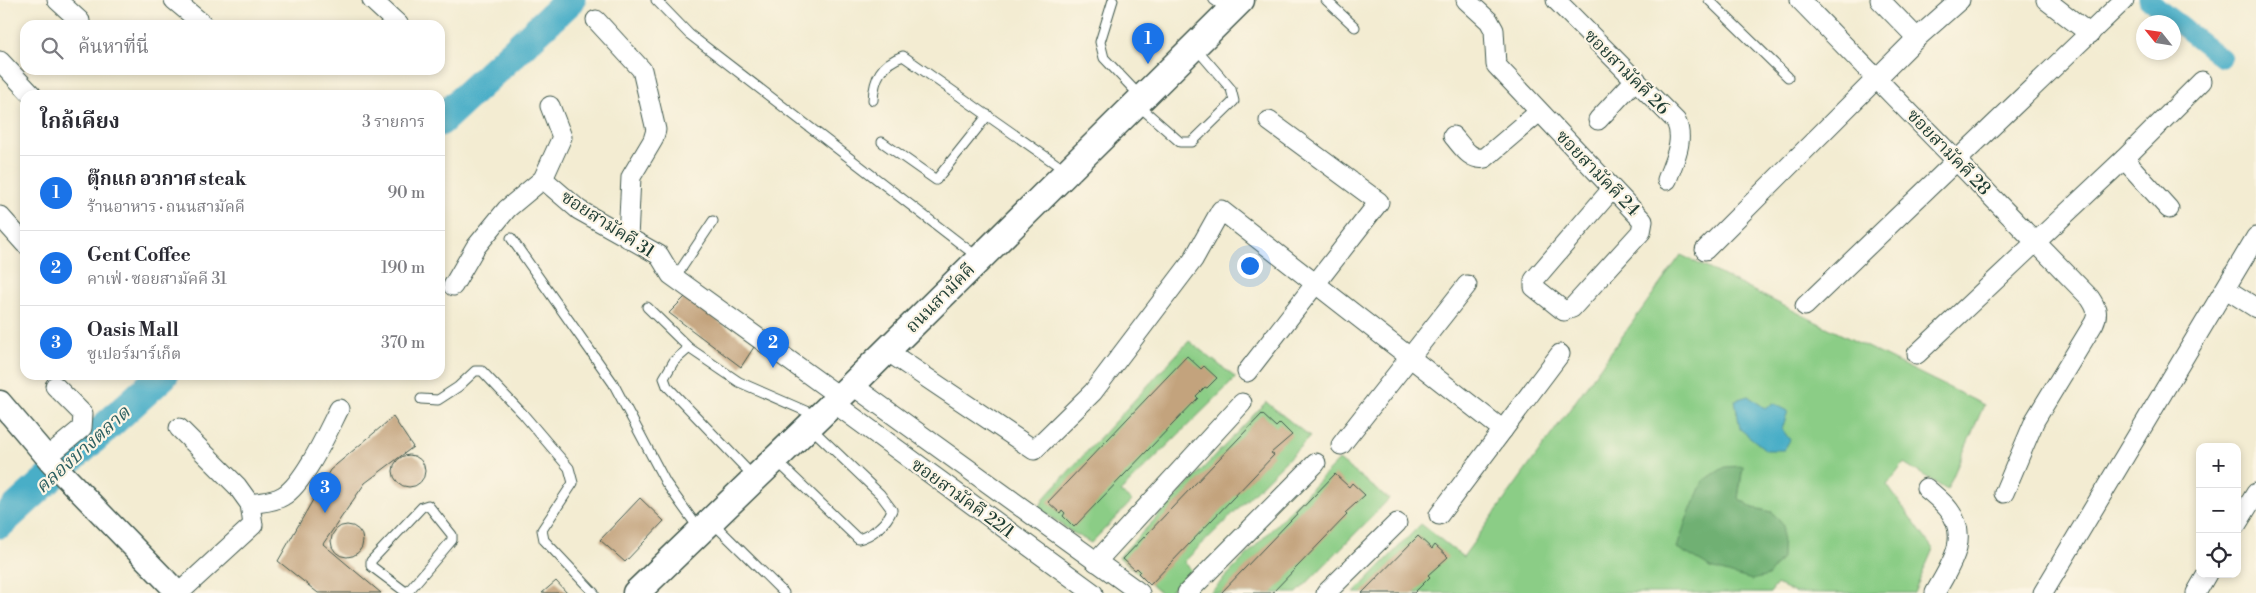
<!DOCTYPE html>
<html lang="th">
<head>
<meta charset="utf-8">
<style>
  body { margin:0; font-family:"Libre Bodoni","Noto Serif Thai",serif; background:#f7f7f7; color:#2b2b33 }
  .controls { position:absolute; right:15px; bottom:15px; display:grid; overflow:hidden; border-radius:10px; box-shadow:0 2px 8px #0003 }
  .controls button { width:45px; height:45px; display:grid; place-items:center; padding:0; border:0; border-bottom:1px solid #e1e1e2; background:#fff; color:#2b2b33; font:25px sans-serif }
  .compass { position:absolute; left:2136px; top:15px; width:45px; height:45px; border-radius:50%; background:#fff; box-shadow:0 2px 8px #0003; rotate:300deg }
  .you { position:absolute; left:1249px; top:265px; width:18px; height:18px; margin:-12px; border:4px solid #fff; border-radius:50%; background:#1a73e8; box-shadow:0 0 0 8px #1a73e833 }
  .badge { display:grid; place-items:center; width:32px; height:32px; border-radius:50%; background:#1a73e8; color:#fff; font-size:16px; font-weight:700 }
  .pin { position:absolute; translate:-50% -41px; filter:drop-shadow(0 1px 2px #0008) }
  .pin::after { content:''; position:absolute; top:26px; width:18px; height:15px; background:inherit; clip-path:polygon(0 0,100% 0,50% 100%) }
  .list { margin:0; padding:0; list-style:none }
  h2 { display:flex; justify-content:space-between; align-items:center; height:65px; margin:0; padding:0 20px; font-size:21px }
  h2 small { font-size:16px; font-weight:400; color:#7c7c81 }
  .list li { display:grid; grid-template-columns:32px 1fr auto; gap:15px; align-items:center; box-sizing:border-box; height:75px; padding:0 20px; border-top:1px solid #e1e1e2 }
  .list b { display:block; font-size:19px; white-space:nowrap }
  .list p { margin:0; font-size:16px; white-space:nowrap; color:#7c7c81 }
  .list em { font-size:16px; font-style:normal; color:#7c7c81 }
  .icon { flex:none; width:28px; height:28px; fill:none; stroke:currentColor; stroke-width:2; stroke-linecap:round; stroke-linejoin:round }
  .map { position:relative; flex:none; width:2256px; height:593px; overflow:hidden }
  .search { position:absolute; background:#fff; box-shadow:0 2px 8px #0003; left:20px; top:20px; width:425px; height:55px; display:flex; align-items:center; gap:12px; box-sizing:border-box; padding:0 18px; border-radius:15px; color:#7c7c81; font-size:19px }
  .panel { position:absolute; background:#fff; box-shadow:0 2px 8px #0003; left:20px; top:90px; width:425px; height:290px; border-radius:15px }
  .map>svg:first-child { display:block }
  .green { fill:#8bcd86; stroke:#55855d; fill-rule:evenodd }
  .forest { fill:#70b073; stroke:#487654 }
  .water { fill:#48aec7; stroke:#34767e }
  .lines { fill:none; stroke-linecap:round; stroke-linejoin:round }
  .canal { stroke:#48aec7; stroke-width:19 }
  .river { stroke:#48aec7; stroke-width:31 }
  .building { fill:#c3a37d }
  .service-casing { stroke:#3f574c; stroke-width:11 }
  .minor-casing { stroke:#3f574c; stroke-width:21 }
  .tertiary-casing { stroke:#3f574c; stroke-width:25 }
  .secondary-casing { stroke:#3f574c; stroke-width:29 }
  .service { stroke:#fff; stroke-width:9 }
  .minor { stroke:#fff; stroke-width:19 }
  .tertiary { stroke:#fff; stroke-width:22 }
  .secondary { stroke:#fff; stroke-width:26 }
  .labels { text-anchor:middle; stroke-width:4.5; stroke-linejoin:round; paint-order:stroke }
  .street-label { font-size:18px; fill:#1f3d34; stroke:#fcf5e5 }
  .water-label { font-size:19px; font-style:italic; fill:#2b5f60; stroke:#fcf5e5 }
</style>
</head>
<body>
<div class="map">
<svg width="2256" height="593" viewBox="0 0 2256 593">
  <rect width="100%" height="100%" fill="#fcf5e5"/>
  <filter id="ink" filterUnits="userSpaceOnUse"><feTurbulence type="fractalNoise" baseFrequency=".02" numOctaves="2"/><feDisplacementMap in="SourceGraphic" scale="10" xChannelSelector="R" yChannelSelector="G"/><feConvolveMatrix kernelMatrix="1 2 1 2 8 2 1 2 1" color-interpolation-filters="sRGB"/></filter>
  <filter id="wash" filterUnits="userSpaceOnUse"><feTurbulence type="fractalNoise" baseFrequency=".0096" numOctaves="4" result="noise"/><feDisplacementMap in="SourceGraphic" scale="20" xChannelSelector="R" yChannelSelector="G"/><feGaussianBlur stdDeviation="1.12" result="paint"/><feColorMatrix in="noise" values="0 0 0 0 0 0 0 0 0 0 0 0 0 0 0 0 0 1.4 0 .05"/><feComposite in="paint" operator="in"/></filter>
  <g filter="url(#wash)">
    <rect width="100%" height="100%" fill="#f3ecd2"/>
    <g class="green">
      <path d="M1681,255l303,150 -37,85 -43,-27 -17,22 46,64 -19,44h-119l-18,-9 -7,9h-416l67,-69 42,33zM1748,396l18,13 -30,4zM1743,466l-5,32 15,10 19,4 -87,11 9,-20z"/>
      <polygon points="1189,341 1236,378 1120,492 1132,501 1091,543 1070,531 1039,508 1045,497"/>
      <polygon points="1266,402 1310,437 1184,562 1192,570 1168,593 1161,593 1119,557"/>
      <polygon points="1339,460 1389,499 1297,593 1210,593"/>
    </g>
    <polygon class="forest" points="1743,466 1738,498 1753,508 1772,512 1783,525 1782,558 1768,576 1752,580 1711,568 1677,548 1685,523 1703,481 1725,467"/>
    <polygon class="water" points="1748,396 1766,409 1773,403 1788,411 1782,429 1790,440 1784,450 1766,450 1740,429 1735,400"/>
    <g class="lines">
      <polyline class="canal" points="2148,0 2222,58"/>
      <g class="river">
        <polyline points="440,121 570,0"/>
        <polyline points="0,523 163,375"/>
      </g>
    </g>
    <g id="blocks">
      <g class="building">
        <polygon points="685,297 754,347 741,367 669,313"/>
        <polygon points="1187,356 1201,369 1204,366 1217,378 1207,388 1205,387 1196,396 1198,398 1074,527 1063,516 1065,513 1062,510 1060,513 1048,502"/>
        <polygon points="1262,414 1276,427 1280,423 1292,435 1271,453 1274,455 1150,585 1138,573 1140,571 1137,568 1135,570 1123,559"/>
        <polygon points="393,417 413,447 365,483 323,544 381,593 318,593 278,561 330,470"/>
        <circle cx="409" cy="471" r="16"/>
        <polygon points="1335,474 1349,487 1352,483 1365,495 1345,513 1347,515 1272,593 1221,593"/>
        <polygon points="640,498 664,521 625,562 600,540"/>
        <circle cx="347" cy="541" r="16"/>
        <polygon points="1418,536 1432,549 1435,545 1448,557 1428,575 1430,577 1414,593 1362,593"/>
        <polygon points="556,581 567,593 542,593"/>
      </g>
    </g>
  </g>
  <g filter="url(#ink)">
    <use href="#blocks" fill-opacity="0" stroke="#3f574c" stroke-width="1"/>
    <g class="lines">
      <g class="service-casing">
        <g id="service">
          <polyline points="656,0 689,34 979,258"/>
          <polyline points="1113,0 1100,42 1104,58 1140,96"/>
          <polyline points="1214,0 1227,9"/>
          <polyline points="1326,0 1355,27"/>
          <polyline points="1709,0 1788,77"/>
          <path d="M873,100c1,-22 8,-36 30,-44l163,115"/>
          <polyline points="1138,105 1180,142 1192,142 1234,101 1231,89 1195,47"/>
          <polyline points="882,142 936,180 988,115"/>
          <polyline points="511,238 613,383 666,483 699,529"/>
          <polyline points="675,278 713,221"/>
          <polyline points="647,307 689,348"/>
          <polyline points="421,399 438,400 458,387 475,371 482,371 523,414 569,468 573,483 542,530 544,540 594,593"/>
          <path d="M777,461l81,78c14,-3 29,-16 34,-29l-12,-16 -69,-66"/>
          <polyline points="754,477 667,386 664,378 674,361 689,348 739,382 817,416"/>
          <polyline points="713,523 784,593"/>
          <polyline points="407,593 452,540 452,535 428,505 422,507 371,561 371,566 407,593"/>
        </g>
      </g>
      <g class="minor-casing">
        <g id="minor">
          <polyline points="57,0 80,21"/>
          <polyline points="174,0 204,25"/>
          <polyline points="372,0 399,25"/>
          <polyline points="1466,0 1489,21 1494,30 1496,65 1643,221 1641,232 1572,308 1564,311 1534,287 1534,280 1612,189"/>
          <path d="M1556,0l120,121c9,20 -2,39 -9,59"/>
          <path d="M1800,0l290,298c6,9 9,15 4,25l-59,97 -31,73"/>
          <polyline points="1880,0 1917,38"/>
          <polyline points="2046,0 2090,34"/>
          <polyline points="596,20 642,70 656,130 653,140 631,177 628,238"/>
          <polyline points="0,61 32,95"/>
          <polyline points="1598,120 1636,79"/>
          <path d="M1453,136c9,10 17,25 32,22l54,-46"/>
          <polyline points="2124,159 2169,209"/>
          <polyline points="543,179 579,210 659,255 671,275 840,397"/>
          <polyline points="0,216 25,244"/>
          <polyline points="1705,250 1917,38 1960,0"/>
          <polyline points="453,286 475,248 507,209 543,179 562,137 550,106"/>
          <polyline points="2226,289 2256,308"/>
          <polyline points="1805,306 2124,0"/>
          <polyline points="887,351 1034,450 1093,392 1193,260 1221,210 1503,430"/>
          <polyline points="1917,354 2124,159 2202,81"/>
          <polyline points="1247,372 1379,202 1269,121"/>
          <polyline points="852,385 1140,593"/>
          <polyline points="834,403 1093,593"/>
          <polyline points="1341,445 1467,285"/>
          <polyline points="47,457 82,428 83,414 55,386"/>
          <path d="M1926,488c8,7 17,14 23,22 22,29 0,57 -14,83"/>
          <path d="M250,504c10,-2 24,-2 33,-8 21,-12 45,-65 56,-87"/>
          <polyline points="1439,515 1560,354"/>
          <polyline points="2237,524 2256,493"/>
          <polyline points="1096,562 1242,403"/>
          <polyline points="179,593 253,525 250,504 237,486 179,428"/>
          <polyline points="1187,593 1316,463"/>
          <polyline points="1326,593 1397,523"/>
          <polyline points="2043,593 2256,237"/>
          <polyline points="2196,593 2207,574"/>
        </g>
      </g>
      <g class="tertiary-casing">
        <polyline id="tertiary" points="0,402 52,463 178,593"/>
      </g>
      <g class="secondary-casing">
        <polyline id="secondary" points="636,593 852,385 1241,0"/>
      </g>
      <use href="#service" class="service"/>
      <use href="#minor" class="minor"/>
      <use href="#tertiary" class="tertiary"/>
      <use href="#secondary" class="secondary"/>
    </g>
  </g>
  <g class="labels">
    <g class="street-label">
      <text transform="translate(1627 72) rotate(45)" y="6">ซอยสามัคคี 26</text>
      <text transform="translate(1949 152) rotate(46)" y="6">ซอยสามัคคี 28</text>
      <text transform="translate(1598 173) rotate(46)" y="6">ซอยสามัคคี 24</text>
      <text transform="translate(608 224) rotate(33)" y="6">ซอยสามัคคี 31</text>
      <text transform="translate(940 298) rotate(-45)" y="6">ถนนสามัคคี</text>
      <text transform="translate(963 498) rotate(36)" y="6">ซอยสามัคคี 22/1</text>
    </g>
    <g class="water-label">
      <text transform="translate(82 449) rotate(-42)" y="7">คลองบางตลาด</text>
    </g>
  </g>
</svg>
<div class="controls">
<button>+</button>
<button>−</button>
<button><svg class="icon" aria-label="locate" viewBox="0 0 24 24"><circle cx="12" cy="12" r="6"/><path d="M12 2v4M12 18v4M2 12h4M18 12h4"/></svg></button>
</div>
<svg class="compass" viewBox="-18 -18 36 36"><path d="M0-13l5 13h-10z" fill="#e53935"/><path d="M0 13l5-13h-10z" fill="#7c7c81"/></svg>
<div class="you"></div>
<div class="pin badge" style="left:1148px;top:64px">1</div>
<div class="pin badge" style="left:773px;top:368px">2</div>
<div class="pin badge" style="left:325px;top:513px">3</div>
<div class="search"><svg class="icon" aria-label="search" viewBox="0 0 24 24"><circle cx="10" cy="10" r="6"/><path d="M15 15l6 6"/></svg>ค้นหาที่นี่</div>
<section class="panel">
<h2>ใกล้เคียง<small>3 รายการ</small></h2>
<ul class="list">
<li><span class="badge">1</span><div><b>ตุ๊กแก อวกาศ steak</b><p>ร้านอาหาร · ถนนสามัคคี</p></div><em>90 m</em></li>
<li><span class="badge">2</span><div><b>Gent Coffee</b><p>คาเฟ่ · ซอยสามัคคี 31</p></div><em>190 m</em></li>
<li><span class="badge">3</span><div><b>Oasis Mall</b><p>ซูเปอร์มาร์เก็ต</p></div><em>370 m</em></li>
</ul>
</section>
</div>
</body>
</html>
